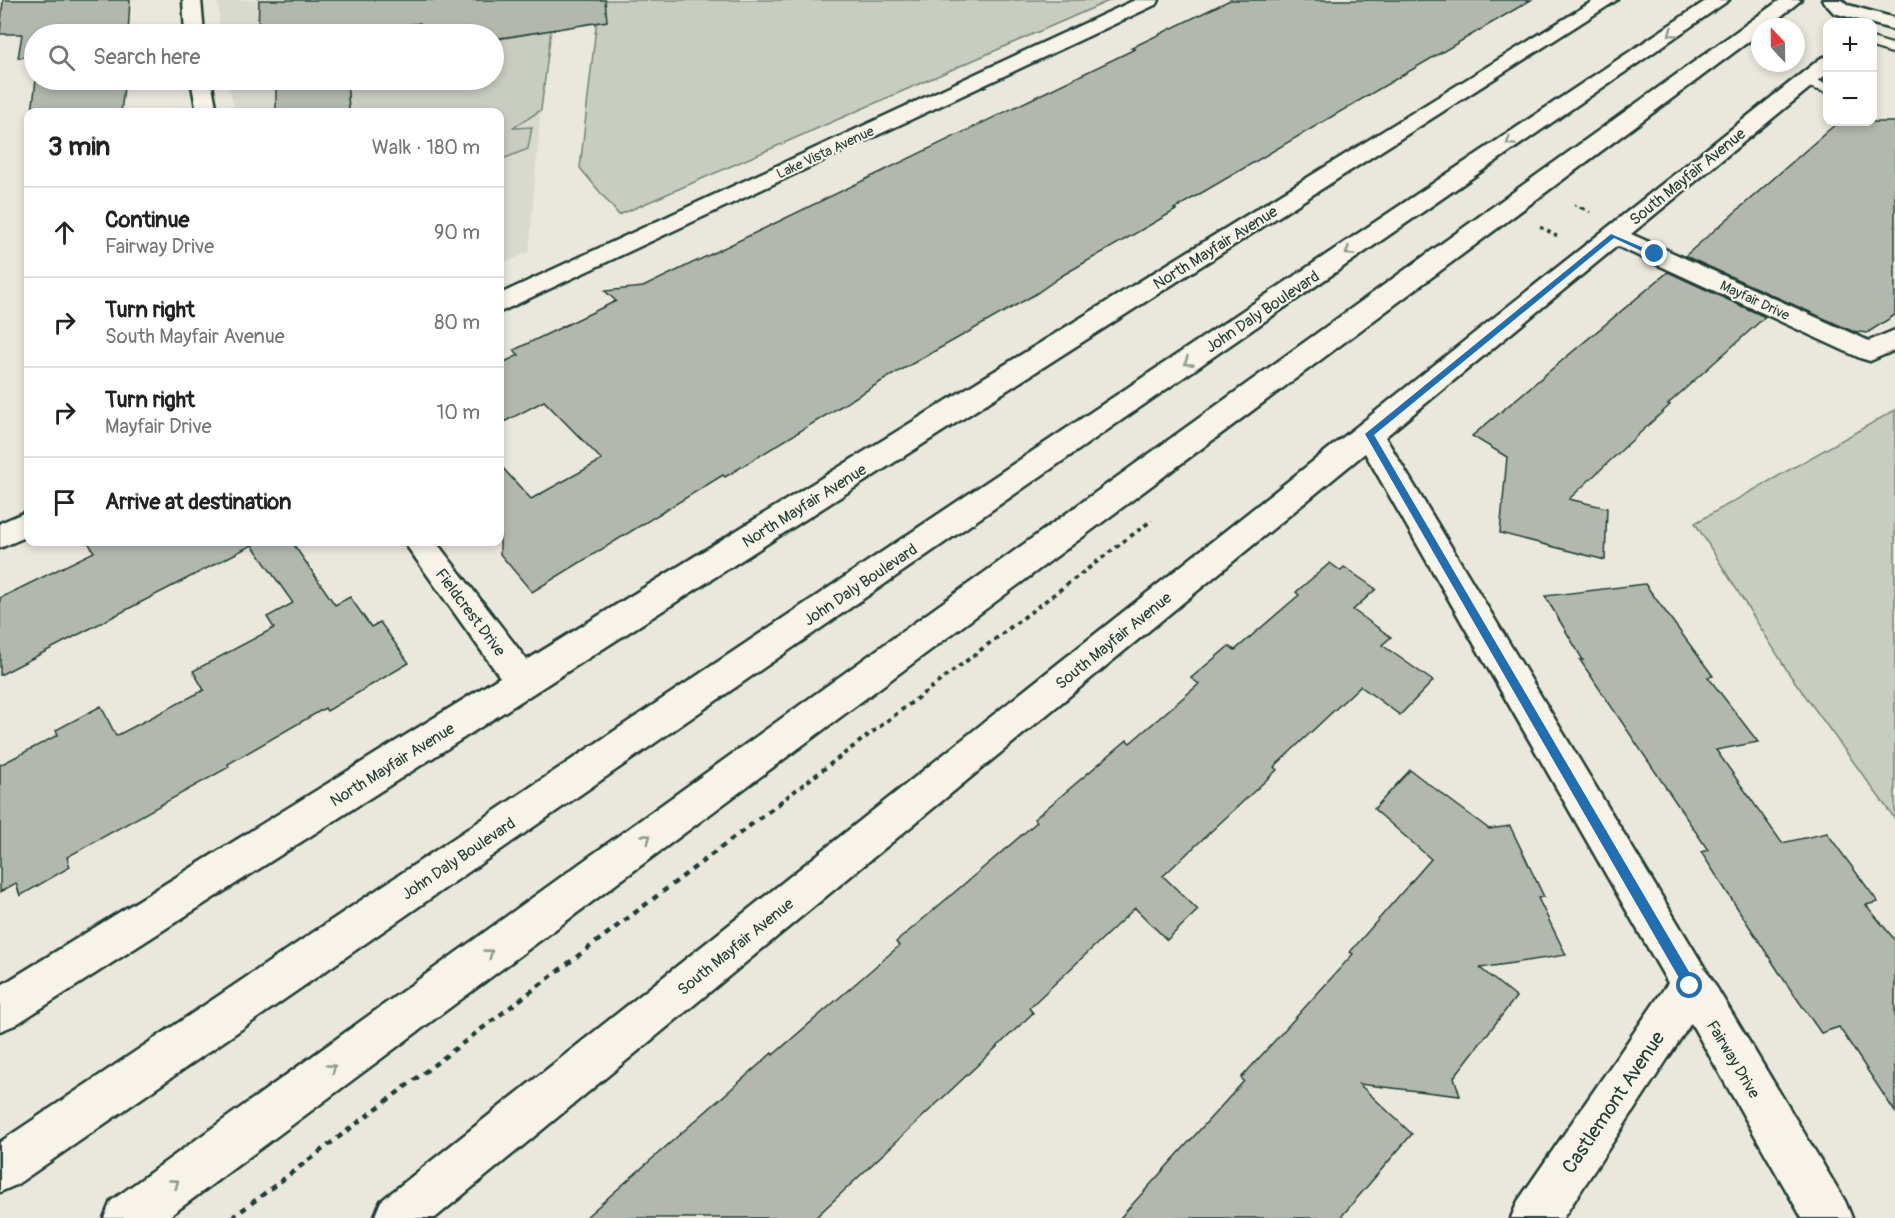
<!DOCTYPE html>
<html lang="en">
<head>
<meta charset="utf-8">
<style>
  body { margin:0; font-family:Pangolin,sans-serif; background:#f6f6f6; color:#222 }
  .controls { position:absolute; right:18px; top:18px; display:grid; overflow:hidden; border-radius:12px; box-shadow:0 3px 9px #0003 }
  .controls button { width:54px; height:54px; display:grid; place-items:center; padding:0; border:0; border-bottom:2px solid #e0e0e0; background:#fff; color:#222; font:30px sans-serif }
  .compass { position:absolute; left:1751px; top:18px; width:54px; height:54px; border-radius:50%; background:#fff; box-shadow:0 3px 9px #0003; rotate:338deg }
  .stop { position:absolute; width:18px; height:18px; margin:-14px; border:4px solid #1f6fb2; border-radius:50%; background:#fff }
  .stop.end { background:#1f6fb2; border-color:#fff; box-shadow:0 2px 6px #0008 }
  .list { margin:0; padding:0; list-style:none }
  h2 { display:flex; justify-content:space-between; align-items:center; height:78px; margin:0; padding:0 24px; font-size:26px }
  h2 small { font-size:20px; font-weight:400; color:#767676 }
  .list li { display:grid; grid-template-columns:39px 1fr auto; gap:18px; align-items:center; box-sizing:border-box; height:90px; padding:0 24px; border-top:2px solid #e0e0e0 }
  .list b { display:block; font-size:22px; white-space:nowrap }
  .list p { margin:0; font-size:20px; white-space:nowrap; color:#767676 }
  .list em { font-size:20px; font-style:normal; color:#767676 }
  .icon { flex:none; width:33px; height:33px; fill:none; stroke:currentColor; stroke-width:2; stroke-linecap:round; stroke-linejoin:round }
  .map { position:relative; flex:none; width:1895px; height:1218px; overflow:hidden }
  .search { position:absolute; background:#fff; box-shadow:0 3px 9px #0003; left:24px; top:24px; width:480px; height:66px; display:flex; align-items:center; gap:15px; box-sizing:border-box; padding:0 21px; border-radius:33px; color:#767676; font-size:22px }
  .panel { position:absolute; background:#fff; box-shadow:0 3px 9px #0003; left:24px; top:108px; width:480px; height:438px; border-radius:12px }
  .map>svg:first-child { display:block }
  .built { fill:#d9dacf }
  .green { fill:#c8ccc1; stroke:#74847a; stroke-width:1.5 }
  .building { fill:#b2b8ae; stroke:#1f3d34; stroke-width:1.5 }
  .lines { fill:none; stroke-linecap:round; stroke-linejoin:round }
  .lane-casing { stroke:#1f3d34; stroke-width:4 }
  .street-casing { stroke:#1f3d34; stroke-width:5 }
  .primary-casing { stroke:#1f3d34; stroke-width:5 }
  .path-far3 { stroke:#1f3d34; stroke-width:2; stroke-dasharray:3 3; stroke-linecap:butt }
  .path-far2 { stroke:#1f3d34; stroke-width:3; stroke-dasharray:4 4; stroke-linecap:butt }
  .path-far1 { stroke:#1f3d34; stroke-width:4; stroke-dasharray:4.5 4.5; stroke-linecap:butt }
  .path { stroke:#1f3d34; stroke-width:4.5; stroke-dasharray:6 6; stroke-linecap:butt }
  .lane { fill:#f7f3e8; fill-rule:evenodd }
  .street { fill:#f7f3e8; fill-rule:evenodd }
  .primary { fill:#f7f3e8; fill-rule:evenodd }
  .oneway { stroke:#8b988e }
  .route { fill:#1f6fb2 }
  .labels { text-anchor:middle; stroke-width:4.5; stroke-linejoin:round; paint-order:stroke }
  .far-street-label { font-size:14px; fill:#1f3d34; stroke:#f7f3e8 }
  .street-label { font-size:16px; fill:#1f3d34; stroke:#f7f3e8 }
  .near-street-label { font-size:20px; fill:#1f3d34; stroke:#f7f3e8 }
</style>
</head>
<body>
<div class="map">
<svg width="1895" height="1218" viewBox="0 0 1895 1218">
  <rect width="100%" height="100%" fill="#eae8dd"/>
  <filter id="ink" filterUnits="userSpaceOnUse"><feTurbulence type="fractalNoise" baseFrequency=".0167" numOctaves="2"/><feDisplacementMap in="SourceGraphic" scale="12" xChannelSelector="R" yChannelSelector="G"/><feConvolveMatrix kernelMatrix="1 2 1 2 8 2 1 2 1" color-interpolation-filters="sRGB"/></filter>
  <g filter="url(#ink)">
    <polygon class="built" points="218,0 558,0 551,30 541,110 529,252 500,265 500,112 235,112 227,80 494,80 494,34 220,34"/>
    <g class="green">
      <polygon points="599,0 1111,0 619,215 580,168"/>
      <polygon points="551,30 541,110 513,128 532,127 528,149 500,160 500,112 349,112 347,80 494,80 494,40"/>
      <polygon points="1895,410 1895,819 1790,675 1695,523"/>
    </g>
    <g class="building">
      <polygon points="3,0 130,0 128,34 34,34 34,55 18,58 22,34 0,34"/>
      <polygon points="259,0 605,0 607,21 494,39 494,34 422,34 420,23 347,34 258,34"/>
      <polygon points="1230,0 1531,0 1174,209 1176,210 1063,275 1034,295 887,378 725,477 723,475 532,592 500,554 500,465 531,499 602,460 544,401 500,424 500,364 519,355 514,350 616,301 605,291 643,287 1135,49 1131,48"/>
      <polygon points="36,80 125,80 121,112 32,112"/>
      <polygon points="276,80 347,80 349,112 276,112"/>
      <polygon points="1838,122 1895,122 1895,315 1867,333 1852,331 1685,256"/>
      <polygon points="1668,272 1765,317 1668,404 1670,405 1569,499 1607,508 1605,560 1500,533 1507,457 1472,436"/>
      <polygon points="88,542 292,542 335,605 350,597 371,627 380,622 409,663 327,711 325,708 228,764 229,767 67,857 70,867 20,896 16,883 0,892 0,765 58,735 56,730 101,706 116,736 204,690 193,671 274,628 267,617 293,603 252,545 0,675 0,598 94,552"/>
      <polygon points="1330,563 1341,571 1344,567 1376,589 1353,610 1391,637 1382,645 1433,681 1400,715 1360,686 1274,767 1277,770 1163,876 1198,910 1167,940 1135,908 1029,1008 1033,1013 815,1218 585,1218 772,1053 773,1055 899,946 896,942 1037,822 1034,819 1127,740 1130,743 1199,684 1191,678 1229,646 1235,650 1299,595 1296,592"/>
      <polygon points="1645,584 1713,676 1708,677 1758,742 1716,750 1782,843 1827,833 1878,902 1866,905 1895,940 1895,1112 1839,1027 1821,1033 1786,983 1701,852 1708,850 1580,660 1583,660 1545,596"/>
      <polygon points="1410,770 1489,829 1510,826 1544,897 1538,898 1566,955 1480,968 1516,997 1454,1077 1460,1096 1359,1084 1412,1134 1340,1218 1120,1218 1244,1081 1241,1078 1353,954 1350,952 1431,859 1374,809"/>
    </g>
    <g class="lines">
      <g class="lane-casing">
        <g id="lane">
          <polygon points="1872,38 1895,45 1895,54 1872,47"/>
          <polygon points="1804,76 1828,84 1828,93 1799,84 1796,81 1799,78"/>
        </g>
      </g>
      <g class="street-casing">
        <g id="street">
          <polygon points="183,0 201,0 204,34 185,34"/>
          <polygon points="1135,0 1159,0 1157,4 500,312 500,294"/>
          <polygon points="1595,0 1617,0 15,1025 0,1031 0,986 500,677 404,542 436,542 527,660"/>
          <polygon points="1822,0 1842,0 1848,5 1895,18 1895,30 1834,13"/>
          <polygon points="1828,56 1828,73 1631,234 1869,341 1895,330 1895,350 1870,361 1860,358 1617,246 1385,437 1845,1201 1852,1218 1802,1218 1691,1023 1563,1218 1511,1218 1518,1201 1668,983 1365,453 435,1218 374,1218 381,1201 1821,58"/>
          <polygon points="191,80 211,80 217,112 197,112"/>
          <polygon points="28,511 28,536 0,548 0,523"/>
        </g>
      </g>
      <g class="primary-casing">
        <g id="primary">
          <polygon points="1707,0 1729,0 16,1185 0,1192 0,1142"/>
          <polygon points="1780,0 1801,0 1768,27 1760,27 1760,33 167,1218 104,1218 111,1201"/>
        </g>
      </g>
      <polyline class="path-far3" points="1574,205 1585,210"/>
      <g class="path-far2">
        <polyline points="1582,208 1590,212"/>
        <polyline points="1540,227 1557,236"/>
      </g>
      <polyline class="path-far1" points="779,803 1152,520"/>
      <polyline class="path" points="232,1218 781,802"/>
      <use href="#lane" class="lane"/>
      <use href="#street" class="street"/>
      <use href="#primary" class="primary"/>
    </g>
    <defs><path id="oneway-chevron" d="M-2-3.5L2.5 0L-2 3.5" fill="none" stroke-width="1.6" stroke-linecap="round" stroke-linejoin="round" transform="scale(1.5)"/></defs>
    <g class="oneway">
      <use href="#oneway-chevron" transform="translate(1672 33) rotate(146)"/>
      <use href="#oneway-chevron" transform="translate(1510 142) rotate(146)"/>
      <use href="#oneway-chevron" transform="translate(1349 252) rotate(146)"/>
      <use href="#oneway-chevron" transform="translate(1188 362) rotate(146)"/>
      <use href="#oneway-chevron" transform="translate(647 838) rotate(-36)"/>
      <use href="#oneway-chevron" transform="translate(489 953) rotate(-36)"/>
      <use href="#oneway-chevron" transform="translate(332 1068) rotate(-36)"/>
      <use href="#oneway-chevron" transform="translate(175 1183) rotate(-36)"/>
    </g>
  </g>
  <polygon class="route" points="1611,234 1658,254 1652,256 1614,238 1374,435 1695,982 1695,990 1690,992 1686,990 1365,434"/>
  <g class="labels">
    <g class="far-street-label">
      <text transform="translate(825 152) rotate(-25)" y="5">Lake Vista Avenue</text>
      <text transform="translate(1755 300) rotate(25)" y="5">Mayfair Drive</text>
    </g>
    <g class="street-label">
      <text transform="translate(1687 176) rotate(-39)" y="6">South Mayfair Avenue</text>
      <text transform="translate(1215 247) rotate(-32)" y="6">North Mayfair Avenue</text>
      <text transform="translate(1262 311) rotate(-34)" y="6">John Daly Boulevard</text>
      <text transform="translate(804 505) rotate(-32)" y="6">North Mayfair Avenue</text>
      <text transform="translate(860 584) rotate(-34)" y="6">John Daly Boulevard</text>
      <text transform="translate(471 612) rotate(53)" y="6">Fieldcrest Drive</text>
      <text transform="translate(1113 640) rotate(-39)" y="6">South Mayfair Avenue</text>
      <text transform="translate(392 764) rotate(-32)" y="6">North Mayfair Avenue</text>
      <text transform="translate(458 858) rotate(-34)" y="6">John Daly Boulevard</text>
      <text transform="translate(735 946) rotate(-39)" y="6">South Mayfair Avenue</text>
      <text transform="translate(1734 1059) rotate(59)" y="6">Fairway Drive</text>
    </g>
    <g class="near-street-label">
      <text transform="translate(1613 1102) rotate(-56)" y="7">Castlemont Avenue</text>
    </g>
  </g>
</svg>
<div class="controls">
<button>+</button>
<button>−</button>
</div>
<svg class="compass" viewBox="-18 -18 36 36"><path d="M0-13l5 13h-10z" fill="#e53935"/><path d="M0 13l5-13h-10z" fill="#767676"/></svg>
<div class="stop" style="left:1690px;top:986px"></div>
<div class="stop end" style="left:1655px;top:254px"></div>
<div class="search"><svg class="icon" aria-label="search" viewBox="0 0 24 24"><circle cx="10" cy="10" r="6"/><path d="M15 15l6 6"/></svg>Search here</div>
<section class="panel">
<h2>3 min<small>Walk · 180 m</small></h2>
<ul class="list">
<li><svg class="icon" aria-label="ahead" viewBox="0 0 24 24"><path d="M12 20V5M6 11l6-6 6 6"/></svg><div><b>Continue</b><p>Fairway Drive</p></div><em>90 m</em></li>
<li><svg class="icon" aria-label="right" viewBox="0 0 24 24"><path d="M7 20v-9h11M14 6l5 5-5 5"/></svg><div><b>Turn right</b><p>South Mayfair Avenue</p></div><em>80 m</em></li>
<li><svg class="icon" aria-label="right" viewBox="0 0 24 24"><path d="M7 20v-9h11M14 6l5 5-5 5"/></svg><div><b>Turn right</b><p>Mayfair Drive</p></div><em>10 m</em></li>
<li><svg class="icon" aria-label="arrive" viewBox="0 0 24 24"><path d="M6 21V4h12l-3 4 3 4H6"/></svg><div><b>Arrive at destination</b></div></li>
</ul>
</section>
</div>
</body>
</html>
